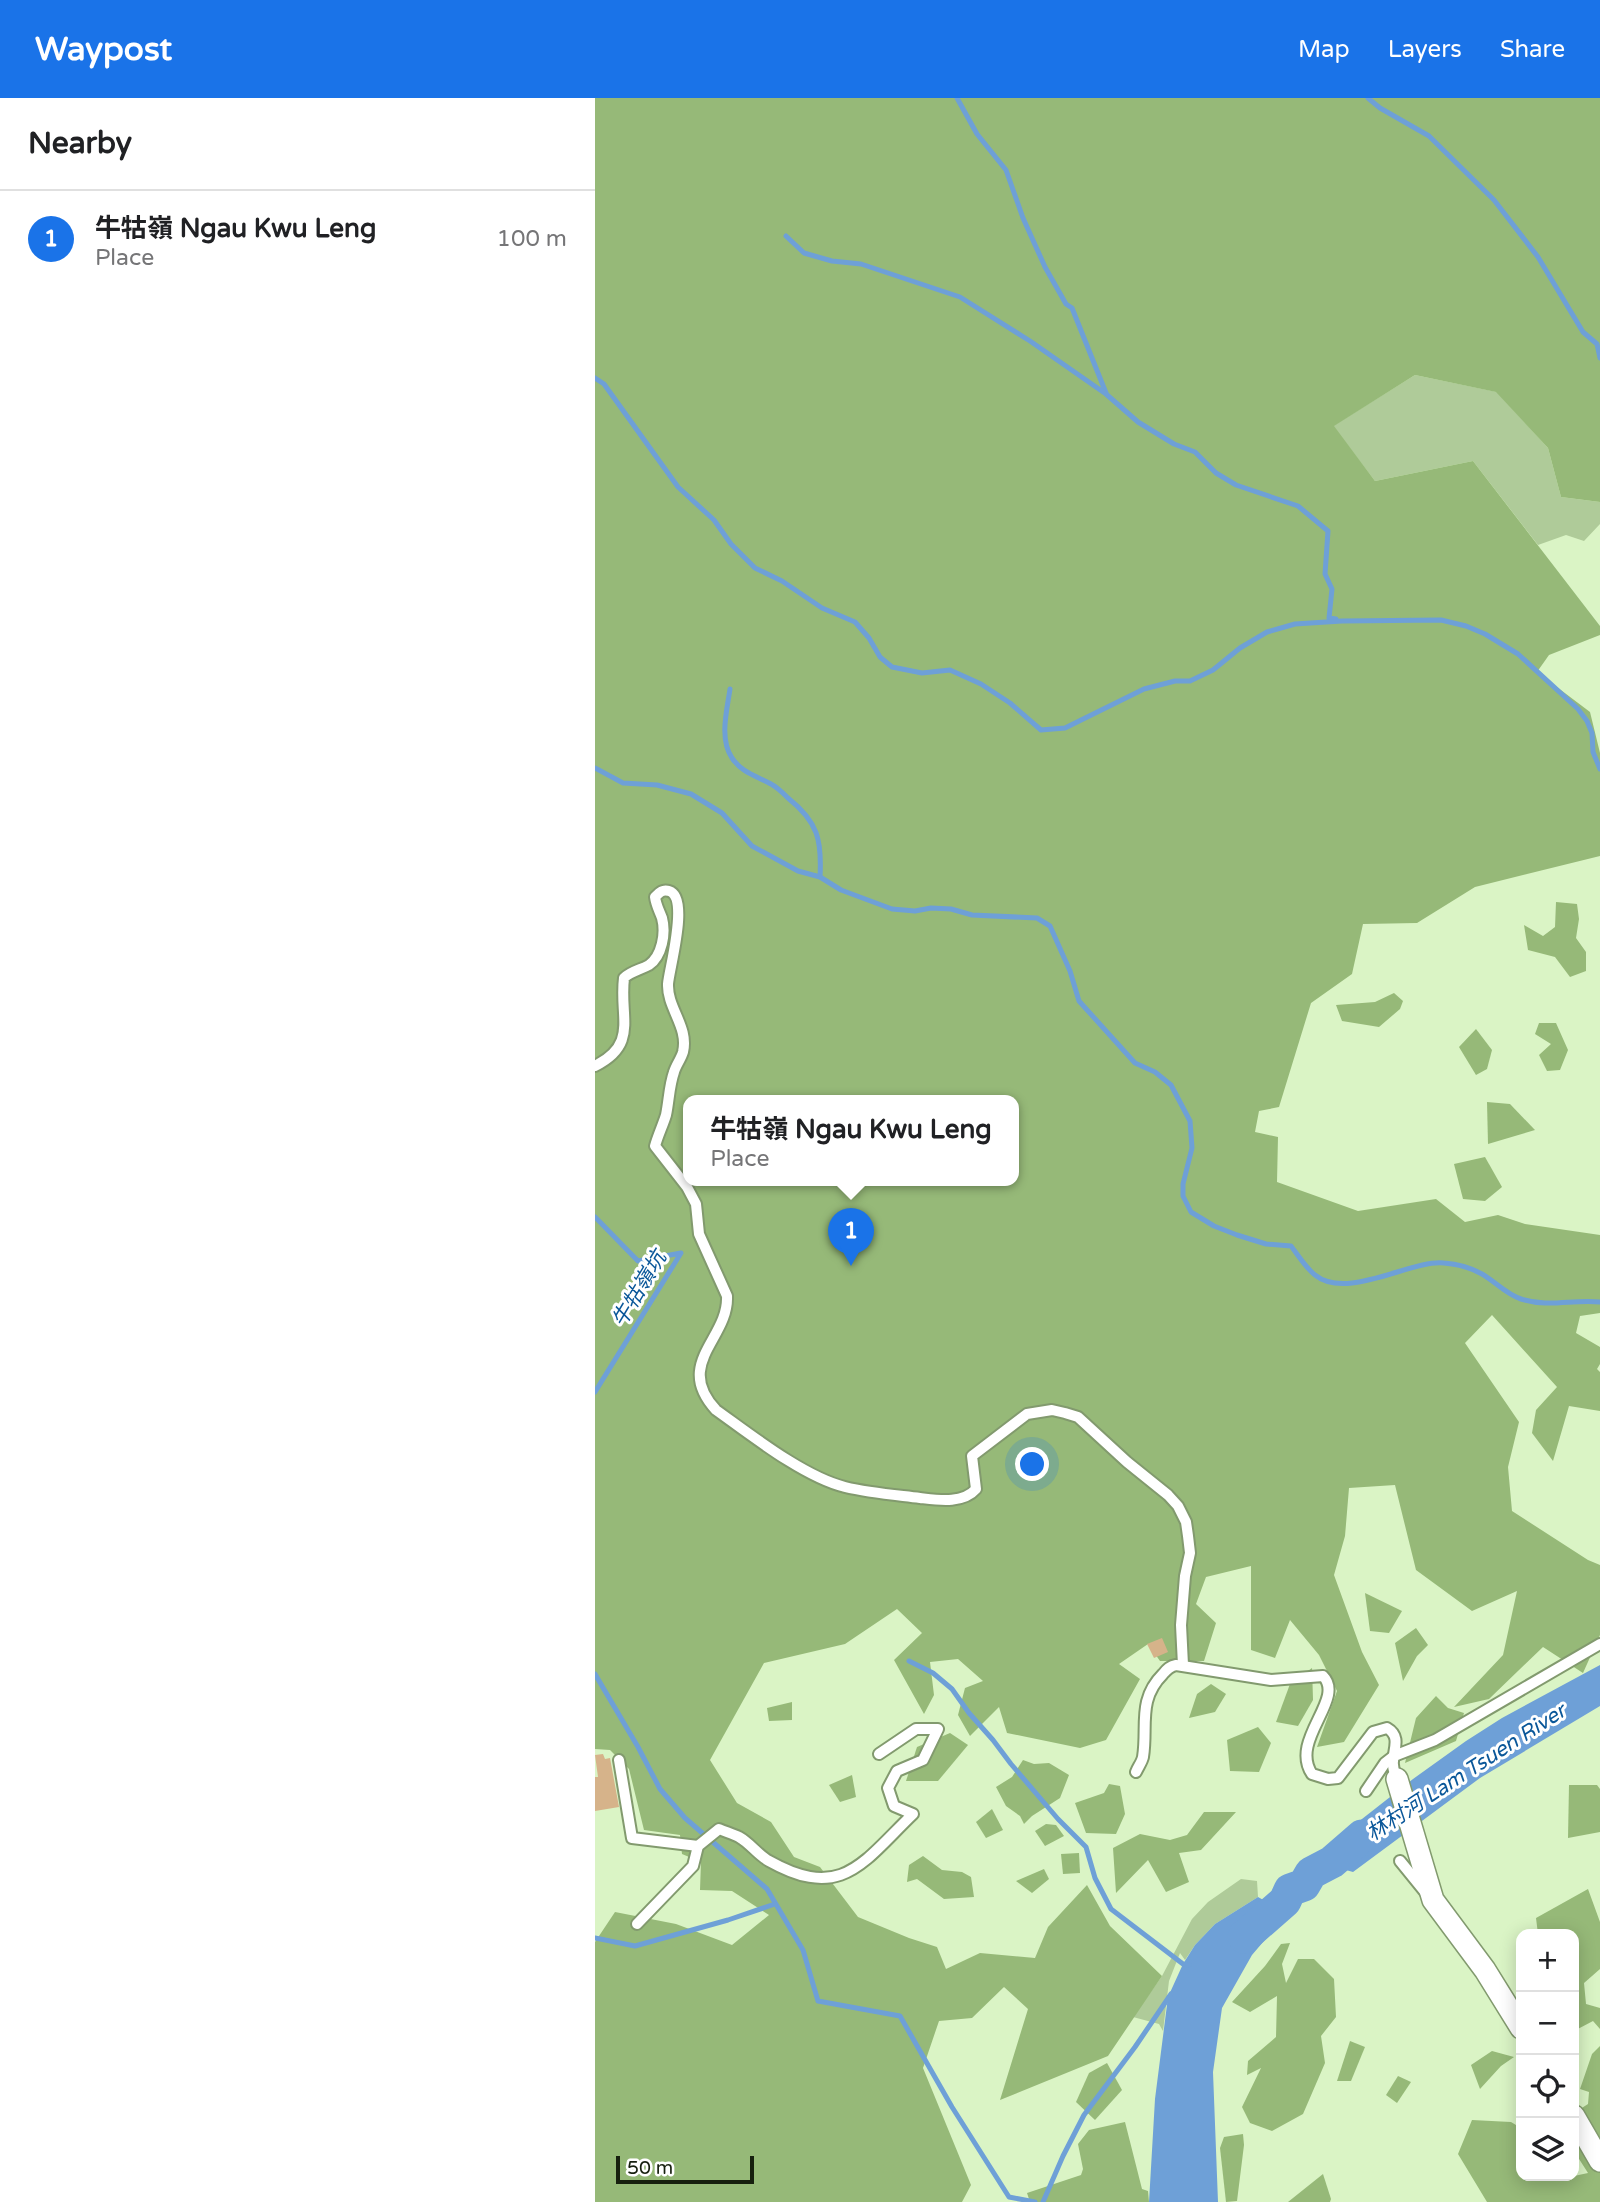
<!DOCTYPE html>
<html lang="en">
<head>
<meta charset="utf-8">
<style>
  body { margin:0; font-family:"Varela Round","Noto Sans TC",sans-serif; background:#f2f2f2; color:#202124 }
  .controls { position:absolute; right:21px; bottom:21px; display:grid; overflow:hidden; border-radius:14px; box-shadow:0 4px 18px #0003 }
  .controls button { width:63px; height:63px; display:grid; place-items:center; padding:0; border:0; border-bottom:2px solid #e0e0e0; background:#fff; color:#202124; font:35px sans-serif }
  .scale { position:absolute; left:21px; bottom:18px; width:138px; box-sizing:border-box; padding-left:7px; border:4px solid #17200f; border-top:0; font-size:19px; line-height:24px; white-space:nowrap; color:#17200f; -webkit-text-stroke:5px #fff; paint-order:stroke }
  .you { position:absolute; left:438px; top:1367px; width:24px; height:24px; margin:-18px; border:5px solid #fff; border-radius:50%; background:#1a73e8; box-shadow:0 0 0 10px #1a73e833 }
  .badge { display:grid; place-items:center; width:46px; height:46px; border-radius:50%; background:#1a73e8; color:#fff; font-size:23px; font-weight:700 }
  .pin { position:absolute; translate:-50% -58px; filter:drop-shadow(0 2px 4px #0008) }
  .pin::after { content:''; position:absolute; top:37px; width:24px; height:21px; background:inherit; clip-path:polygon(0 0,100% 0,50% 100%) }
  .popup { position:absolute; left:88px; top:997px; width:336px; height:91px; box-sizing:border-box; display:grid; place-content:center; border-radius:14px; background:#fff; filter:drop-shadow(0 2px 5px #0005); font-size:23px; white-space:nowrap; color:#757577 }
  .popup b { font-size:26px; color:#202124 }
  .popup::after { content:''; position:absolute; left:50%; top:100%; margin-left:-14px; border:14px solid transparent; border-top-color:#fff }
  .list { margin:0; padding:0; list-style:none }
  h2 { display:flex; justify-content:space-between; align-items:center; height:91px; margin:0; padding:0 28px; font-size:30px }
  h2 small { font-size:23px; font-weight:400; color:#757577 }
  .list li { display:grid; grid-template-columns:46px 1fr auto; gap:21px; align-items:center; box-sizing:border-box; height:98px; padding:0 28px; border-top:2px solid #e0e0e0 }
  .list b { display:block; font-size:26px; white-space:nowrap }
  .list p { margin:0; font-size:23px; white-space:nowrap; color:#757577 }
  .list em { font-size:23px; font-style:normal; color:#757577 }
  .icon { flex:none; width:38px; height:38px; fill:none; stroke:currentColor; stroke-width:2; stroke-linecap:round; stroke-linejoin:round }
  .map { position:relative; flex:none; width:1005px; height:2104px; overflow:hidden }
  header { display:flex; align-items:center; gap:42px; box-sizing:border-box; height:98px; padding:0 35px; background:#1a73e8; color:#fff }
  header strong { font-size:33px }
  nav { display:flex; gap:38px; margin-inline-start:auto; font-size:24px }
  main { display:flex }
  aside { flex:1; background:#fff }
  .map>svg:first-child { display:block }
  .green { fill:#afcb99 }
  .forest { fill:#96b978; fill-rule:evenodd }
  .water { fill:#6ea0d7 }
  .lines { fill:none; stroke-linecap:round; stroke-linejoin:round }
  .stream { stroke:#6ea0d7; stroke-width:5 }
  .river { stroke:#6ea0d7; stroke-width:33 }
  .building { fill:#d6b38a }
  .service-casing { stroke:#829a6e; stroke-width:14 }
  .minor-casing { stroke:#829a6e; stroke-width:24 }
  .service { stroke:#fff; stroke-width:10 }
  .minor { stroke:#fff; stroke-width:21 }
  .labels { text-anchor:middle; stroke-width:6; stroke-linejoin:round; paint-order:stroke }
  .water-label { font-size:21px; font-style:italic; fill:#0a5799; stroke:#fff }
</style>
</head>
<body>
<header>
<strong>Waypost</strong>
<nav><a>Map</a><a>Layers</a><a>Share</a></nav>
</header>
<main>
<aside>
<h2>Nearby<small></small></h2>
<ul class="list">
<li><span class="badge">1</span><div><b>牛牯嶺 Ngau Kwu Leng</b><p>Place</p></div><em>100 m</em></li>
</ul>
</aside>
<div class="map">
<svg width="1005" height="2104" viewBox="0 0 1005 2104">
  <rect width="100%" height="100%" fill="#daf4c5"/>
  <g class="green">
    <polygon points="820,277 902,294 953,350 966,399 1005,404 1005,426 989,443 971,437 943,447 878,363 780,383 738,328"/>
    <polygon points="646,1781 662,1783 663,1799 620,1826 600,1847 590,1862 585,1855 574,1883 568,1933 564,1926 538,1919 567,1878 597,1821 613,1804"/>
  </g>
  <g class="forest">
    <path d="M0,0h1005v404l-39,-5 -13,-49 -52,-56 -81,-17 -81,51 41,55 98,-20 127,165v9l-51,20 -12,17 53,40 10,41v103l-125,31 -58,36 -54,1 -11,50 -41,29 -32,104 -20,4 -4,21 23,5 -1,45 81,29 78,-12 29,23 33,-7 27,9 75,11v78l-20,3 -4,17 24,14v17l-3,5 3,3v39l-31,-5 -16,55 -21,-28 4,-23 21,-23 -65,-72 -27,28 54,79 -11,45 4,44 76,49 12,5v70l-17,38 -40,-26 -54,52 -35,8 49,-52 14,-64 -45,20 -56,-41 -21,-85 -46,3 -4,48 -11,39 28,77 17,33 -35,57 -27,5 20,-56 -18,-36 -29,-35 -15,38 -24,-8v-84l-45,11 -10,27 20,19 -12,38h-44l-12,-17 -29,20 21,15 -34,61 -26,8 -73,-15 -8,-26 -29,29 -12,-21 7,-27 18,-7 -25,-22 -28,3 4,33 -10,19 -30,-54 28,-27 -25,-24 -52,35 -81,19 -54,97 27,43 34,19 23,35 26,10 38,50 51,21 28,9 9,22 34,-16 55,5 13,-31 39,-42 23,41 52,50 -54,80 -108,44 28,-91 -24,-22 -32,31 -33,3 -16,47 48,117 -9,17h-367v-260l20,-30 61,12 56,21 37,-30 -37,-24 -32,-1 1,-28 -19,-8 -2,-19 -36,-5 -15,-61 -19,-19 -15,-1zM93,1002h326v80h-326z"/>
    <polygon points="961,804 982,806 984,821 981,840 991,854 991,873 975,879 960,859 933,852 929,827 948,838 960,829"/>
    <polygon points="799,895 808,903 805,911 784,929 747,923 741,907 780,904"/>
    <polygon points="944,925 961,925 973,952 965,972 952,973 944,957 956,946 940,936"/>
    <polygon points="881,931 897,952 892,971 881,977 864,949"/>
    <polygon points="892,1004 915,1006 940,1032 893,1046"/>
    <polygon points="890,1059 907,1089 890,1103 868,1101 859,1066"/>
    <polygon points="770,1495 807,1513 794,1535 775,1533"/>
    <polygon points="821,1530 833,1547 822,1558 808,1583 800,1545"/>
    <polygon points="717,1570 718,1602 703,1628 681,1624 695,1586"/>
    <polygon points="616,1586 631,1596 620,1614 594,1620 602,1596"/>
    <polygon points="841,1598 853,1610 869,1615 861,1643 810,1665 821,1620"/>
    <polygon points="197,1604 197,1622 174,1623 172,1610"/>
    <polygon points="663,1629 676,1645 664,1674 635,1673 632,1642"/>
    <polygon points="355,1635 373,1647 343,1683 311,1683 322,1649"/>
    <polygon points="428,1662 439,1666 454,1665 474,1677 465,1700 437,1718 429,1726 425,1718 411,1708 401,1689 417,1679"/>
    <polygon points="257,1677 261,1699 245,1704 234,1687"/>
    <polygon points="514,1686 525,1688 530,1716 521,1736 491,1735 480,1705 509,1695"/>
    <polygon points="974,1687 1002,1687 1005,1691 1005,1734 973,1740"/>
    <polygon points="397,1711 408,1732 391,1740 381,1724"/>
    <polygon points="609,1714 641,1714 606,1752 584,1755 594,1784 571,1794 553,1762 521,1795 518,1750 545,1736 575,1742 592,1737"/>
    <polygon points="451,1726 461,1727 469,1738 450,1748 440,1733"/>
    <polygon points="484,1755 485,1775 468,1776 466,1756"/>
    <polygon points="328,1758 347,1772 367,1774 376,1779 379,1799 349,1801 322,1781 312,1784 314,1767"/>
    <polygon points="449,1771 454,1781 437,1795 421,1783"/>
    <polygon points="993,1791 1005,1824 1005,1871 989,1885 991,1906 1005,1910 1005,1931 998,1923 979,1933 979,1836 943,1836 941,1820"/>
    <polygon points="695,1845 687,1866 691,1885 703,1861 719,1861 739,1881 741,1919 726,1938 730,1965 708,2016 677,2033 655,2025 647,2009 666,1970 652,1977 653,1963 681,1939 682,1898 655,1914 637,1904 670,1868 686,1846"/>
    <polygon points="755,1943 770,1949 756,1983 742,1983"/>
    <polygon points="1005,1948 1005,2104 892,2104 863,2056 877,2022 916,2024 926,2030 926,2078 979,2078 993,2075 979,2053 979,2015 993,2006 994,1994 985,1991 997,1956"/>
    <polygon points="897,1953 919,1959 906,1968 885,1991 876,1967"/>
    <polygon points="512,1965 527,1992 500,2022 481,2004 494,1975"/>
    <polygon points="803,1978 816,1984 802,2005 791,1997"/>
    <polygon points="530,2024 547,2091 553,2093 554,2104 435,2104 432,2095 486,2077 488,2071 483,2046 494,2032"/>
    <polygon points="648,2036 649,2047 642,2103 631,2104 625,2050 629,2039"/>
    <polygon points="728,2076 736,2101 735,2104 693,2104"/>
  </g>
  <g class="water">
    <polygon points="1005,1567 1005,1608 885,1680 758,1774 733,1767 730,1750 818,1681 871,1643 907,1620"/>
    <polygon points="663,1799 683,1810 680,1830 657,1857 627,1910 618,1974 623,2104 554,2104 560,2001 573,1899 588,1866 600,1847 620,1826"/>
  </g>
  <g class="lines">
    <g class="stream">
      <polyline points="362,0 382,36 411,72 428,120 450,169 471,206 477,210 511,295"/>
      <polyline points="773,0 785,10 834,38 899,102 943,159 988,234 1002,246 1005,260"/>
      <polyline points="191,138 209,155 237,163 266,166 365,199 435,243 511,296 543,324 579,346 600,354 621,375 641,387 703,408 733,433 730,476 737,491 734,520 741,521"/>
      <polyline points="0,280 9,286 83,389 119,422 136,446 160,470 187,483 227,510 260,524 274,540 285,559 297,569 327,575 355,572 386,586 415,605 446,632 470,630 549,591 580,583 595,583 618,572 645,550 672,534 700,526 747,523 846,522 871,528 890,536 923,556 983,611 992,623 997,635 998,654 1005,671"/>
      <path d="M135,591c-3,21 -11,50 2,69 10,15 25,18 39,26 6,3 12,9 17,14 30,24 34,42 32,79"/>
      <path d="M0,670l28,15 34,2 34,9 31,19 30,33 46,25 22,6 21,13 51,19 23,2 16,-3 20,1 21,6 65,3 13,8 20,45 9,30 56,62 20,9 16,13 19,36 2,27 -9,36v12l8,16 23,14 23,9 29,9 25,2c7,9 15,22 24,29 32,26 97,-16 129,-12 12,1 25,4 36,10 14,7 25,21 41,26 28,9 51,0 79,3"/>
      <polyline points="0,1119 43,1163 86,1155 0,1294"/>
      <polyline points="314,1563 338,1575 357,1591 374,1615 398,1642 416,1666 463,1721 491,1749 500,1780 516,1811 588,1866 594,1867"/>
      <polyline points="0,1576 43,1649 65,1691 90,1720 172,1791 208,1852 223,1903 305,1918 357,2009 414,2099 440,2104"/>
      <polyline points="0,1840 40,1848 133,1822 180,1806"/>
      <polyline points="448,2104 468,2058 489,2017 540,1949 576,1896"/>
    </g>
    <polyline class="river" points="649,1839 690,1803 695,1792 709,1787 716,1775 737,1764 767,1738"/>
  </g>
  <g class="building">
    <polygon points="567,1540 573,1554 559,1560 552,1546"/>
    <polygon points="8,1656 10,1661 15,1660 24,1709 0,1713 0,1679 3,1679 0,1657"/>
  </g>
  <g class="lines">
    <g class="service-casing">
      <g id="service">
        <path d="M0,968c44,-22 24,-49 29,-88 7,-7 16,-8 25,-13 13,-9 17,-32 13,-47 -3,-8 -6,-13 -7,-21 5,-5 8,-8 14,-6 21,6 0,78 -1,93 -1,24 21,43 15,68 -2,7 -7,13 -9,20 -5,14 -5,29 -8,43 -3,10 -8,20 -11,31l32,41 9,17 3,30 28,62c2,43 -54,67 -11,114 35,25 88,67 129,77 25,6 51,8 75,11 18,2 43,6 56,-9l-4,-33 55,-42 25,-4 13,3 13,4 49,45 41,33 10,11 8,16 2,14 2,17 -5,23 -4,49 2,40"/>
        <polyline points="24,1662 37,1740 103,1748"/>
        <path d="M541,1674c2,-5 6,-10 7,-15 5,-31 -6,-57 20,-83 4,-5 7,-8 13,-9l95,15 52,-4c23,23 -34,64 -11,98l16,5 10,-1 35,-46 14,-4c14,8 7,21 6,33 -1,7 2,12 4,18"/>
        <polyline points="771,1693 790,1665 799,1658 840,1642 1005,1546"/>
        <polyline points="805,1763 831,1795"/>
        <path d="M42,1826l56,-58 5,-20 21,-17c7,3 14,5 20,8 11,6 19,18 30,24 73,41 94,1 144,-47l-19,-8 -6,-18 9,-17 26,-11 15,-31h-22l-37,25"/>
      </g>
    </g>
    <g class="minor-casing">
      <g id="minor">
        <polyline points="802,1681 838,1802 890,1872 926,1930"/>
        <polyline points="979,2018 1005,2063"/>
      </g>
    </g>
    <use href="#service" class="service"/>
    <use href="#minor" class="minor"/>
  </g>
  <g class="labels">
    <g class="water-label">
      <text transform="translate(44 1191) rotate(-59)" y="7">牛牯嶺坑</text>
      <text transform="translate(871 1674) rotate(-33)" y="7">林村河 Lam Tsuen River</text>
    </g>
  </g>
</svg>
<div class="controls">
<button>+</button>
<button>−</button>
<button><svg class="icon" aria-label="locate" viewBox="0 0 24 24"><circle cx="12" cy="12" r="6"/><path d="M12 2v4M12 18v4M2 12h4M18 12h4"/></svg></button>
<button><svg class="icon" aria-label="layers" viewBox="0 0 24 24"><path d="M12 4l9 5-9 5-9-5zM3 14l9 5 9-5"/></svg></button>
</div>
<div class="scale">50 m</div>
<div class="you"></div>
<div class="pin badge" style="left:256px;top:1168px">1</div>
<div class="popup"><b>牛牯嶺 Ngau Kwu Leng</b>Place</div>
</div>
</main>
</body>
</html>
